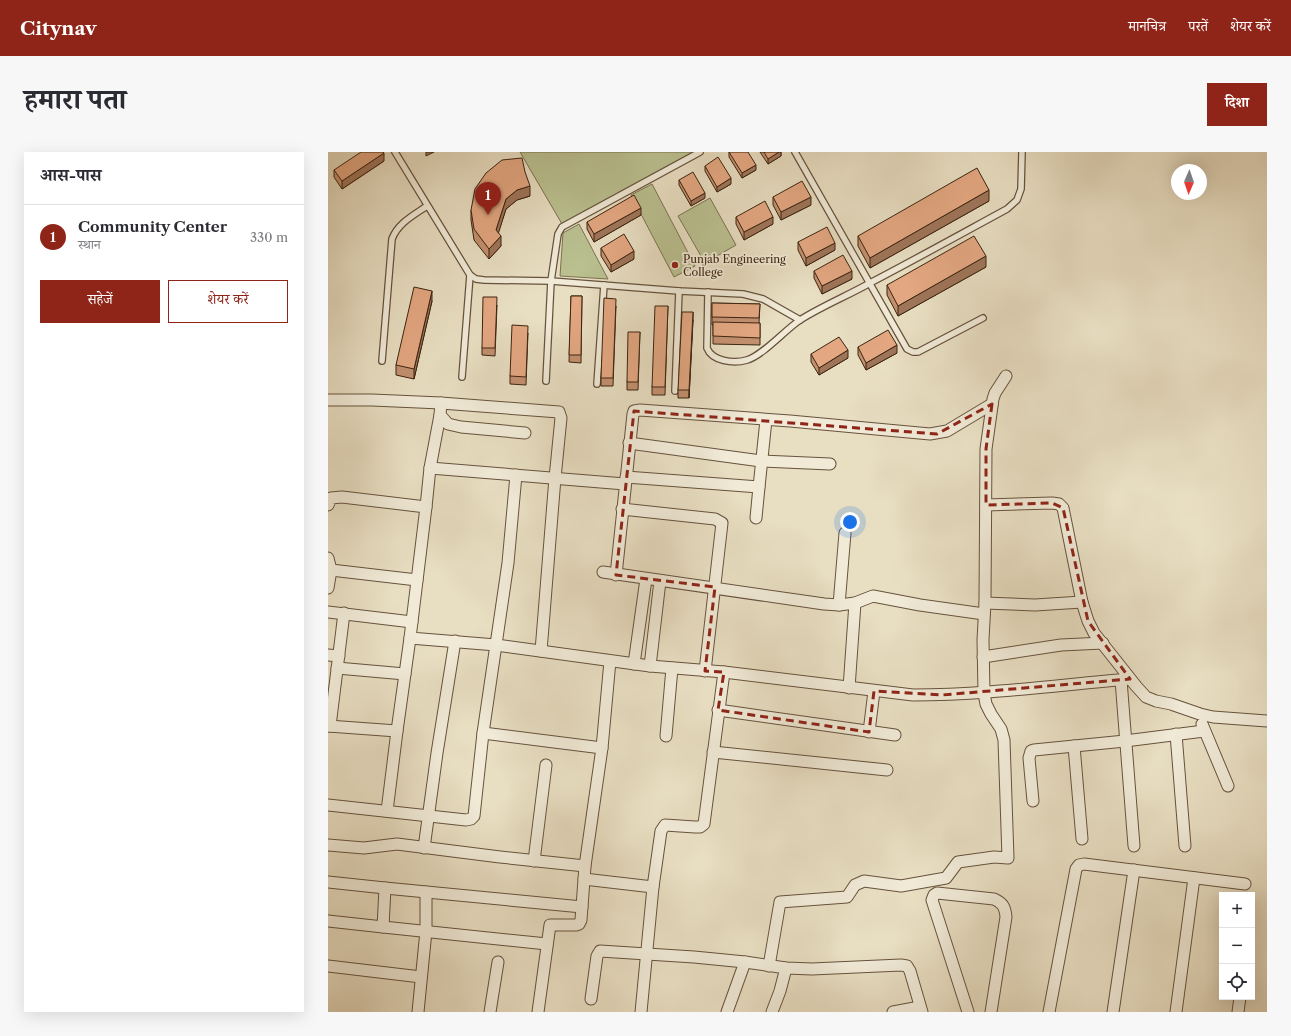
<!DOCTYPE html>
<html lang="hi">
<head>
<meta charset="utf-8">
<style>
  body { margin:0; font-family:"Libre Caslon Text","Noto Serif Devanagari",serif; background:#f7f7f7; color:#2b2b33 }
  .controls { position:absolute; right:12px; bottom:12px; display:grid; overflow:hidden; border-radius:0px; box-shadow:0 4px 16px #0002 }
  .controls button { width:36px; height:36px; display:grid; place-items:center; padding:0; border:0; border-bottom:1px solid #e1e1e2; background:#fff; color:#2b2b33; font:20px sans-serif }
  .compass { position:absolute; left:843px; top:12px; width:36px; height:36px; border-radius:50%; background:#fff; box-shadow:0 4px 16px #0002; rotate:182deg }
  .you { position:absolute; left:522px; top:370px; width:14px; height:14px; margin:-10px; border:3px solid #fff; border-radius:50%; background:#1a73e8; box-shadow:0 0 0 6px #1a73e833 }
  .badge { display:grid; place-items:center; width:26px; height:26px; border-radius:50%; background:#8f2418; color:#fff; font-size:13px; font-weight:700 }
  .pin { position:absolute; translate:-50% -33px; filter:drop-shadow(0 1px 2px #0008) }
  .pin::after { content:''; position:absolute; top:21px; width:14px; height:12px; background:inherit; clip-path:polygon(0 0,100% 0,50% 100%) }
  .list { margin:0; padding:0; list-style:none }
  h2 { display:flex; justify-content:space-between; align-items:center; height:52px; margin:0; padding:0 16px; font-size:17px }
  h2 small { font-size:13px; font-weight:400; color:#7c7c81 }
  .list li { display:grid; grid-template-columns:26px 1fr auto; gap:12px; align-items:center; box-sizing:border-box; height:64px; padding:0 16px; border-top:1px solid #e1e1e2 }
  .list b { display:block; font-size:15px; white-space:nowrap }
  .list p { margin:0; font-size:13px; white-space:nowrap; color:#7c7c81 }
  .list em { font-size:13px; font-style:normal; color:#7c7c81 }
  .actions { display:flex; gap:8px; padding:12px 16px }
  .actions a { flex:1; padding:9px 0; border:1px solid #8f2418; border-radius:0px; text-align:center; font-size:14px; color:#8f2418 }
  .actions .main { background:#8f2418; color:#fff }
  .icon { flex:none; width:22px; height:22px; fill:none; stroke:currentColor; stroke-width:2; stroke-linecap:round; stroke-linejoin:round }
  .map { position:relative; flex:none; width:939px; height:860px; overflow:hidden; border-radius:0px }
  header { display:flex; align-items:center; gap:24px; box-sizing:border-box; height:56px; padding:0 20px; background:#8f2418; color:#fff }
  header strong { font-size:19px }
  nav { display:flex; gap:22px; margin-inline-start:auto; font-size:14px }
  .intro { display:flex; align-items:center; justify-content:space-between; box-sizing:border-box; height:96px; padding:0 24px }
  h1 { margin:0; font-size:28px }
  .button { padding:10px 18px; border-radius:0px; background:#8f2418; color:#fff; font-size:14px; font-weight:700 }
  main { display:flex; gap:24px; padding:0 24px }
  aside { flex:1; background:#fff; border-radius:0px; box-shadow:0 4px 16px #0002 }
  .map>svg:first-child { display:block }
  .green { fill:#bac090; stroke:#7b7250 }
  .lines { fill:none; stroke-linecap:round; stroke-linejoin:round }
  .service-casing { stroke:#67523d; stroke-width:8 }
  .minor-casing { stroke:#67523d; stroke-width:13 }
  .service { stroke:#f0ead7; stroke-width:5.5 }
  .minor { stroke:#f0ead7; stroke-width:11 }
  .wall { fill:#c3906f; stroke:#3c2411 }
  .shaded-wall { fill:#9f755a; stroke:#3c2411 }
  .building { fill:#e3a781; stroke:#3c2411 }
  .marked { fill:none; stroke:#8f2418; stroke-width:3; stroke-dasharray:8 5; stroke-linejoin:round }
  .poi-dot { fill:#8f2418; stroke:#f0ead7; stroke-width:1.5 }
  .labels { text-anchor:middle; stroke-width:3.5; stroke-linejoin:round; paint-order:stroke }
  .poi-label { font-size:11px; fill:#3c2411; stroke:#f0ead7; text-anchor:start }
</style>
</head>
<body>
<header>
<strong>Citynav</strong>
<nav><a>मानचित्र</a><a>परतें</a><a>शेयर करें</a></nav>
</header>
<div class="intro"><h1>हमारा पता</h1><a class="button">दिशा</a></div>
<main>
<aside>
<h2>आस-पास<small></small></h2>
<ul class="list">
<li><span class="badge">1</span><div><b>Community Center</b><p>स्थान</p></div><em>330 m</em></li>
</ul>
<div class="actions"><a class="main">सहेजें</a><a>शेयर करें</a></div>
</aside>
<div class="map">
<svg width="939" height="860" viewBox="0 0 939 860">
  <rect width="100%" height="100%" fill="#e8dec2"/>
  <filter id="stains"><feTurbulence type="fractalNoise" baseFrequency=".005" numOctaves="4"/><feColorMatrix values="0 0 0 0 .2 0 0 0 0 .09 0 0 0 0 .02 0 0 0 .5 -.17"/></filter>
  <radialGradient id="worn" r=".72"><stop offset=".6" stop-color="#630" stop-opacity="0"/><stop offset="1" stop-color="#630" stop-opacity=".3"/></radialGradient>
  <g class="green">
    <polygon points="192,0 369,0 234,72"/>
    <polygon points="324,32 367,114 346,125 303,43"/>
    <polygon points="382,46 408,93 377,111 350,64"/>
    <polygon points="251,72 280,127 232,124 235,81"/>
  </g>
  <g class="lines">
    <g class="service-casing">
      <g id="service">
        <polyline points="67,0 142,123 148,127 156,128 223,129 351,139 415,142 435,147 472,168"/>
        <polyline points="467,0 579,197 585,200 590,200 655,166"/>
        <path d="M380,140l-1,56c5,13 26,16 40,12 15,-4 38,-30 53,-40 22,-14 47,-24 70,-37 46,-24 91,-49 137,-74l10,-9 4,-11 1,-37"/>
        <path d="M54,209l10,-122c6,-16 22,-24 35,-33"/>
        <polyline points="134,225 142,123"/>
        <polyline points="218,229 223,129 230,82 234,75 372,0"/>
        <polyline points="269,232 276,133"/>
        <polyline points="347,239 351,139"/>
      </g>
    </g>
    <g class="minor-casing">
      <g id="minor">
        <polyline points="0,248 44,248 113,251 231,260 233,266 227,326 213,499"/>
        <polyline points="113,251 112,263 120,272 133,275 197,281"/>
        <polyline points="301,291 433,309 502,312"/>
        <polyline points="102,316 297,332"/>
        <polyline points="298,325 431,335 438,268"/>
        <path d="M0,353l3,-7 11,-1 84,10 -16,131 86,7 154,21 74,6 189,23c72,0 145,-10 217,-16"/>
        <polyline points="658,353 724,351 731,352 735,356 754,450 760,469 766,481 808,534 818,545 828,549 843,552 872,562 885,565 939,569"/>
        <polyline points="98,355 102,316 112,263"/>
        <polyline points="294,357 387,367 394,371 377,519"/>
        <polyline points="428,366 431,335"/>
        <polyline points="0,406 3,418 0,436"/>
        <polyline points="3,418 89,428"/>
        <polyline points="275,420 496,452 511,453 527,451 545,444 592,453 656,462"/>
        <polyline points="288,423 305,262 306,259 312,258 462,269 602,282 619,279 664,252"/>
        <polyline points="657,451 707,453 754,450"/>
        <polyline points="511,453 517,381"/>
        <polyline points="0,460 84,470"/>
        <polyline points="0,503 11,504"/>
        <polyline points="655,505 733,493 775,491"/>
        <polyline points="306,512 318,427"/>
        <polyline points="322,514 332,429"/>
        <polyline points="9,516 77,522"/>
        <polyline points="793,528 806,694"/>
        <polyline points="521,536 527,451"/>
        <polyline points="390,558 567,583"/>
        <polyline points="874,572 900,634"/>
        <polyline points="0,574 69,579 82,486"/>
        <polyline points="2,574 16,461"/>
        <polyline points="541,580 546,539"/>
        <polyline points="155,581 274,596"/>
        <polyline points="848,582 857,694"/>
        <polyline points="338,584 344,516"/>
        <polyline points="746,594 754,687"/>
        <polyline points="385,600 559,618"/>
        <polyline points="705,649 701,606 703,599 706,598 797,589 876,579"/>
        <polyline points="0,653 138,668 143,667 146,664 155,581 180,411 188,323"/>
        <polyline points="59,659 69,579"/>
        <polyline points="0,693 36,696 69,692 172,705 257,714"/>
        <polyline points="96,696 109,601 127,489"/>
        <polyline points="206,709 218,613"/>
        <polyline points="256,727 325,735 333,679 337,673 367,675 372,675 376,672 396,520"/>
        <polyline points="0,730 57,736 55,775 0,769"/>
        <polyline points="57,736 254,755"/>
        <polyline points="55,775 219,792"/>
        <polyline points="0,814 93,825"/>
        <polyline points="441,814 452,750 519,745 527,733 536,729 573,734 618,726 630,710 666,705 680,706 676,588 673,577 663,562 658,552 656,541 655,488 657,451 658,297 665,247 667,241 678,224"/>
        <polyline points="263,847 269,804 272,799 366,805 417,810 458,816 484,817 573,813 579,814 582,819 594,860"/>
        <polyline points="90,860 98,779 98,740"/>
        <polyline points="162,860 170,810"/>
        <polyline points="210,860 222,773 248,773 251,772 253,768 257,714 274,596 282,509"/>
        <polyline points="313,860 325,735"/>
        <polyline points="399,860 417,810"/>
        <polyline points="444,860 452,839 458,816"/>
        <polyline points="565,860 592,855"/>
        <path d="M640,860l-36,-112 2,-5 3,-2 57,6c9,4 11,8 12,18l-15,95"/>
        <polyline points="721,860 748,717 751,713 756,712 917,732"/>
        <polyline points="785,860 806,718"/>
        <polyline points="848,860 866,726"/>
        <polyline points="910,860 912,845"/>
      </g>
    </g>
    <use href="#service" class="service"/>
    <use href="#minor" class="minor"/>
  </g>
  <g class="wall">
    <polygon points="401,0 428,18 414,26 401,5"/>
    <polygon points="432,0 453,0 453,4 440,12"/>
    <polygon points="56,9 14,37 6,25 6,18"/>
    <polygon points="377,14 403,32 389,40 377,19"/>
    <polygon points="351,28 377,46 363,54 351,33"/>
    <polygon points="202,44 189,48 178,57 170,81 173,94 161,107 146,88 143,68 143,58"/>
    <polygon points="445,45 483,53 453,68 445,53"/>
    <polygon points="661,49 542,116 530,94 530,84"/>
    <polygon points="313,63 266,90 259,77 259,70"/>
    <polygon points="408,65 445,72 416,88 408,72"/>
    <polygon points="470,90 507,98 478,114 470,98"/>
    <polygon points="273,96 306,107 283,120 273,104"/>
    <polygon points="658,115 570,164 559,143 559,133"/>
    <polygon points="486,119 524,127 494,142 486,126"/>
    <polygon points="243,144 254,144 253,211 241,210"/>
    <polygon points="104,149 86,227 68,223 68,213"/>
    <polygon points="384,151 432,152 431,171 432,171 432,193 385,192 385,173 384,173"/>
    <polygon points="169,153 167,204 154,203 154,196"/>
    <polygon points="288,154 285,234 273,234 273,226"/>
    <polygon points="340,154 337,243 324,243 324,235"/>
    <polygon points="365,168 361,246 350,246 350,238"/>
    <polygon points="312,180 310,238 299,238 299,230"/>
    <polygon points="200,181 198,233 182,232 182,224"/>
    <polygon points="530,195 569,201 538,218 530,203"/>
    <polygon points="483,202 520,206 491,223 483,210"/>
  </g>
  <g class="shaded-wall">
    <polygon points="98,0 106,0 98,4"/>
    <polygon points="451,0 453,0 453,4 440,12 440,7"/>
    <polygon points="56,1 56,9 14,37 14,29"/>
    <polygon points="428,13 428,18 414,26 414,21"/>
    <polygon points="403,26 403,32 389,40 389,35"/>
    <polygon points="202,34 202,44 189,48 178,57 168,89 168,78 178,47 189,38"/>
    <polygon points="661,38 661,49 542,116 542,106"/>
    <polygon points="377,41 377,46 363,54 363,49"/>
    <polygon points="483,45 483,53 453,68 453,60"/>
    <polygon points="313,56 313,63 266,90 266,82"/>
    <polygon points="445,65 445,72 416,88 416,80"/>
    <polygon points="173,84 173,94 161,107 161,97"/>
    <polygon points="507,91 507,98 478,114 478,106"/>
    <polygon points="306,99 306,107 283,120 283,113"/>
    <polygon points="658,104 658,115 570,164 570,154"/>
    <polygon points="524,119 524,127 494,142 494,134"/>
    <polygon points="104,139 104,149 86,227 86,217"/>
    <polygon points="365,160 365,168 361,246 361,238"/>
    <polygon points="569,193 569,201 538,218 538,211"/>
    <polygon points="520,198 520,206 491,223 491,216"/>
  </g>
  <g class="building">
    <polygon points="33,0 55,0 56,1 14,29 6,18"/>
    <polygon points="401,0 420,0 428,13 414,21"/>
    <polygon points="436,0 451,0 440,7"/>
    <polygon points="390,5 403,26 389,35 377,14"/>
    <polygon points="194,6 197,20 202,34 189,38 178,47 168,78 173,84 161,97 146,77 143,58 147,37 158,21 174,8"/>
    <polygon points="649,16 661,38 542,106 530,84"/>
    <polygon points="365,20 377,41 363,49 351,28"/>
    <polygon points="474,29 483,45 453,60 445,45"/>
    <polygon points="306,43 313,56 266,82 259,70"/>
    <polygon points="437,49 445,65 416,80 408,65"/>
    <polygon points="499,75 507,91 478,106 470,90"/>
    <polygon points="296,82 306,99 283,113 273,96"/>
    <polygon points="646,84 658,104 570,154 559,133"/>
    <polygon points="515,103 524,119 494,134 486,119"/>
    <polygon points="86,135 104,139 86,217 68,213"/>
    <polygon points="243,144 254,144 253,203 241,203"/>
    <polygon points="155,145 169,145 167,196 154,196"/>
    <polygon points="276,146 288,147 285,226 273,226"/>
    <polygon points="384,151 432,152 431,166 384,165"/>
    <polygon points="327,154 340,154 337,235 324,235"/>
    <polygon points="354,160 365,160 361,238 350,238"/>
    <polygon points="385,170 432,171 432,186 385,184"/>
    <polygon points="184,173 200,174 198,225 182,224"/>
    <polygon points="560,178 569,193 538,211 530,195"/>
    <polygon points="300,180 312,180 310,230 299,230"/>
    <polygon points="511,185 520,198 491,216 483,202"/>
  </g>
  <path class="marked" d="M664,252l-6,45v56l66,-2 11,5 25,113 42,58 -188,16 -68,-4 -5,41 -151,-22 6,-38 -19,-1 10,-84 -99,-12 18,-164 303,23z"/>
  <circle class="poi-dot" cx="347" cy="113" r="4"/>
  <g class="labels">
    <g class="poi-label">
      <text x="355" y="111">Punjab Engineering<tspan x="355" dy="13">College</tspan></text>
    </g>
  </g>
  <rect width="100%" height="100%" filter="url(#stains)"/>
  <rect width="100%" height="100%" fill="url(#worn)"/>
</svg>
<div class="controls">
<button>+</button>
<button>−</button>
<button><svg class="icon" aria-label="locate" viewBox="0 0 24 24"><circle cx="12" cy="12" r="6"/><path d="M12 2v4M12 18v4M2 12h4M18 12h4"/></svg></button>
</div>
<svg class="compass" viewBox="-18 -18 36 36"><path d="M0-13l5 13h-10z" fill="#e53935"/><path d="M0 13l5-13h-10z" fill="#7c7c81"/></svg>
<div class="you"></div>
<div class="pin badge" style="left:160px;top:63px">1</div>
</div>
</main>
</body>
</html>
